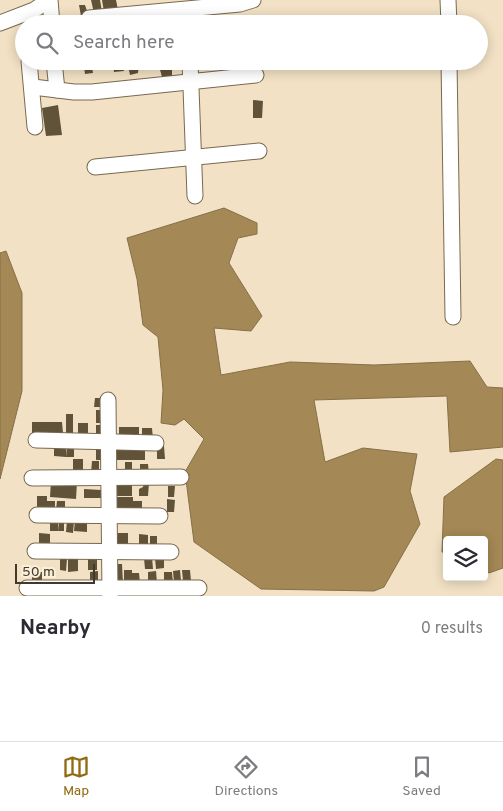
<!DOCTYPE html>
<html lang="en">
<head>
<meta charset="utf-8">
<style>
  body { margin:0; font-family:Overpass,sans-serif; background:#f7f7f7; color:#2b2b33 }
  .controls { position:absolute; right:15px; bottom:15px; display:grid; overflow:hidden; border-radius:5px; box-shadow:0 2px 12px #0003 }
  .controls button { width:45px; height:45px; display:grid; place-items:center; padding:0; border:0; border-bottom:1px solid #e1e1e2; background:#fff; color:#2b2b33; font:25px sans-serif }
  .scale { position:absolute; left:15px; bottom:12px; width:80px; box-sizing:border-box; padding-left:5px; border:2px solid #40392e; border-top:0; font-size:14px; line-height:18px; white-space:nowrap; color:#40392e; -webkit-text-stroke:4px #fcefd8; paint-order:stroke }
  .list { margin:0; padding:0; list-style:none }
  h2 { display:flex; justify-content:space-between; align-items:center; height:65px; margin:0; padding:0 20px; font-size:21px }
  h2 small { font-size:16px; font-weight:400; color:#7c7c81 }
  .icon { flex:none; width:28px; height:28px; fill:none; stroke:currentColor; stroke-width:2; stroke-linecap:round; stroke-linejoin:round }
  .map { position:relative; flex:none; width:503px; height:596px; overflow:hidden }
  .search { position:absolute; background:#fff; box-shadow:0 2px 12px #0003; left:15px; right:15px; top:15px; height:55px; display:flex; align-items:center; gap:12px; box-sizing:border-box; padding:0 18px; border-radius:28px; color:#7c7c81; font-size:19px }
  .sheet { height:145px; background:#fff }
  nav { display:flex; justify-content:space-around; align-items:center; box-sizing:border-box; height:70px; border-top:1px solid #e1e1e2; background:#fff; font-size:14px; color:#7c7c81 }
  nav a { display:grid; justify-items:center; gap:2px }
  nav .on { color:#916a11 }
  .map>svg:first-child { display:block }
  .water { fill:#a48855; stroke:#867049 }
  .building { fill:#61533a }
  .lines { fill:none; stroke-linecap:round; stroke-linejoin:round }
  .minor-casing { stroke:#786950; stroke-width:17 }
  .minor { stroke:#fff; stroke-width:15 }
</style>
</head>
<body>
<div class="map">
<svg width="503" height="596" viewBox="0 0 503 596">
  <rect width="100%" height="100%" fill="#f2e1c4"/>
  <g class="water">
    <polygon points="224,208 257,223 257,234 238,238 229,263 262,316 251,331 214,328 221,375 290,362 374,365 470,361 487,387 503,388 503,447 450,452 447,396 314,400 325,462 363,448 417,454 410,491 420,524 384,587 374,591 261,589 194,542 185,472 204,439 184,419 175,425 161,423 163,390 158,337 143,325 137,279 127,238"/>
    <polygon points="6,251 22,293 22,391 0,479 0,253"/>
    <polygon points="496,459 503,460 503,568 489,573 484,568 484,540 447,540 447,553 442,552 444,497"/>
  </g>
  <g class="building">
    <polygon points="91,0 100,0 102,12 94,13"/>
    <polygon points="102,0 116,0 118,10 104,12"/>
    <polygon points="79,5 85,5 88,14 81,16"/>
    <polygon points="227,15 227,24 211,24 210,16"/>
    <polygon points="235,15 246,15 247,24 235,24"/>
    <polygon points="83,61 91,61 93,73 85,74"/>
    <polygon points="127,61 139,61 138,73 130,75"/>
    <polygon points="122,63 124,71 114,72 113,65"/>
    <polygon points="159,66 172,66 172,77 162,77"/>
    <polygon points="253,100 263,101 262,118 253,118"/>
    <polygon points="58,105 62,135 46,136 42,108"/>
    <polygon points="95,398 104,398 104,407 94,407"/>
    <rect x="96" y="410" width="10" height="13"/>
    <rect x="66" y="414" width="7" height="21"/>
    <polygon points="32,422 62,422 63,433 32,434"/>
    <rect x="78" y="423" width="10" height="13"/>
    <rect x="96" y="425" width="10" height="13"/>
    <rect x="119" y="427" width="20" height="11"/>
    <polygon points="142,428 152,428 153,439 142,439"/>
    <polygon points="67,445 74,446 74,457 66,457"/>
    <rect x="96" y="445" width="9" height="15"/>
    <polygon points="54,446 66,446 66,457 54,456"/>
    <polygon points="157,446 164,446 165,459 157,459"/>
    <rect x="115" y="448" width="30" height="12"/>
    <rect x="73" y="459" width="10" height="14"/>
    <polygon points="92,461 99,461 99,474 91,473"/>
    <rect x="125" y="462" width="7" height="13"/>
    <polygon points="140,464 148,464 149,475 140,475"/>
    <polygon points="51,481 77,482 76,499 50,497"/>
    <polygon points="144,483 149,483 148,496 139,496 139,489 143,487"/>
    <rect x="116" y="485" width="16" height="11"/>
    <polygon points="168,486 175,486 174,497 168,497"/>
    <polygon points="84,489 101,490 101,498 84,498"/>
    <polygon points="37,496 47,496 47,501 55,501 55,510 37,509"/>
    <polygon points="115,497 133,497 133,501 142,501 142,511 115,511"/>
    <polygon points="167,499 175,500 174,512 167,512"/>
    <polygon points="57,501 65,501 65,510 56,510"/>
    <polygon points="50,518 58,522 58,531 50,531"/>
    <polygon points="67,520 74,521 73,533 66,532"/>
    <polygon points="75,520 87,521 87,532 74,531"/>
    <polygon points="59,521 64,522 64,531 58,531"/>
    <polygon points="39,533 50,534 50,545 39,545"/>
    <rect x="115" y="533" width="13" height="14"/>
    <polygon points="139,534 148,535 148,548 139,548"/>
    <rect x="150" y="536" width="7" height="13"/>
    <polygon points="68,556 78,556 78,571 68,572"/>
    <polygon points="152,557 153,569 145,569 144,558"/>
    <polygon points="164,557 164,568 156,569 155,558"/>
    <rect x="88" y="558" width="9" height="12"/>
    <polygon points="60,559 67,559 66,571 60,570"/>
    <polygon points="113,564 122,564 123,583 114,583"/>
    <polygon points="124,570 132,570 132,573 139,573 140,583 124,583"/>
    <polygon points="180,570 181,581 174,582 173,571"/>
    <polygon points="182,570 190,570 191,581 183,581"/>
    <polygon points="98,571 98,584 90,584 90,572"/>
    <polygon points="156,571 157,583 148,583 148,572"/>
    <rect x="32" y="572" width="10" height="12"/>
    <polygon points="164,572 172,572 173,583 164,584"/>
  </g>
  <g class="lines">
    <g class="minor-casing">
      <g id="minor">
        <polyline points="50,0 52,24"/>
        <polyline points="448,0 449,24"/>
        <polyline points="89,18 240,4 253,0"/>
        <polyline points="0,23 34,10 49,0"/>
        <polyline points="29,61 35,127"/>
        <polyline points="54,61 57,90"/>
        <polyline points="190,61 195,196"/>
        <polyline points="449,61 453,317"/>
        <polyline points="33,87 74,92 92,92 256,75"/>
        <polyline points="95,167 259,151"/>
        <polyline points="108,400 110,596"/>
        <polyline points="36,440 156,443"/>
        <polyline points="32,478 181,477"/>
        <polyline points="37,515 160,516"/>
        <polyline points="35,551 171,552"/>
        <polyline points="27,588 199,588"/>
      </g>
    </g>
    <use href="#minor" class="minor"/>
  </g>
</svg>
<div class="controls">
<button><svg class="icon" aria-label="layers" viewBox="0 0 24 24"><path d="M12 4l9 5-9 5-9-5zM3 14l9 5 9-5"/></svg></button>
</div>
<div class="scale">50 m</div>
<div class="search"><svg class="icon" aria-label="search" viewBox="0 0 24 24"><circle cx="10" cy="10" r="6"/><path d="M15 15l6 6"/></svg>Search here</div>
</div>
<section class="sheet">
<h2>Nearby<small>0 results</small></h2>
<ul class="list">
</ul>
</section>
<nav>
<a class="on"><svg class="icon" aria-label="map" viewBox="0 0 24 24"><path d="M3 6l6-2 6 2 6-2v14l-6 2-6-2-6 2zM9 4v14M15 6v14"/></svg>Map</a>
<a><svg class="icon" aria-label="directions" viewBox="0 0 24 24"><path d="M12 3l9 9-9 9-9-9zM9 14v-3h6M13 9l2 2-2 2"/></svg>Directions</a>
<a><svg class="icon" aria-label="saved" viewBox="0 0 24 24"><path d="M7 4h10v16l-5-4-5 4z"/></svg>Saved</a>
</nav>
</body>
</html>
